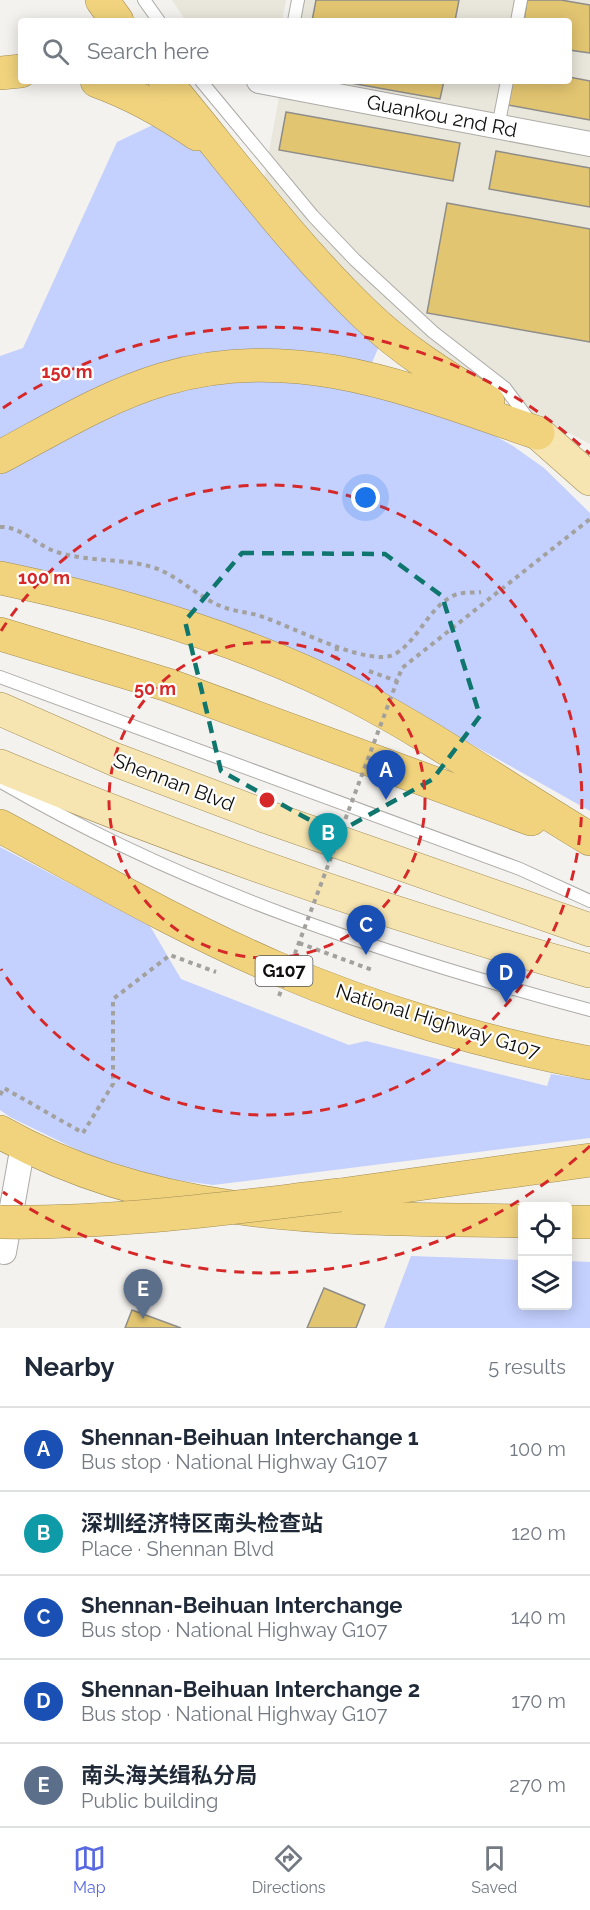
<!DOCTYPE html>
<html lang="en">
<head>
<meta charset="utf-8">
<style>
  body { margin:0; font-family:Raleway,"Noto Sans SC",sans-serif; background:#f2f2f3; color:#1f2937 }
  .controls { position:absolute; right:18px; bottom:18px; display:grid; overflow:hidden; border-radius:6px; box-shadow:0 3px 15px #0003 }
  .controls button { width:54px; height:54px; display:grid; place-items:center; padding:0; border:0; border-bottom:2px solid #e0e1e3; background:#fff; color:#1f2937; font:30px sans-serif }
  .you { position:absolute; left:366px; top:498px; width:21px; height:21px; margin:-15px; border:4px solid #fff; border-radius:50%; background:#1a73e8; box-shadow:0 0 0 9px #1a73e833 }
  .badge { display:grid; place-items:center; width:39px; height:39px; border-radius:50%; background:#5969e0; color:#fff; font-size:20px; font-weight:700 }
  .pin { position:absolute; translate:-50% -50px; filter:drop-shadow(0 2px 3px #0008) }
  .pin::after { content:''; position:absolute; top:32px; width:21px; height:18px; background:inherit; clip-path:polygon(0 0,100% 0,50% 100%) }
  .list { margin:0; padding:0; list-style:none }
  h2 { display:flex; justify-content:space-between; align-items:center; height:78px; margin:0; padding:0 24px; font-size:26px }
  h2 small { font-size:20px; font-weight:400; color:#747a83 }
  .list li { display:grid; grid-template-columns:39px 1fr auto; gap:18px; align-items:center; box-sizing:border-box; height:84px; padding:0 24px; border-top:2px solid #e0e1e3 }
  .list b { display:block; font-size:22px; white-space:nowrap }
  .list p { margin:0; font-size:20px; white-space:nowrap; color:#747a83 }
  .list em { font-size:20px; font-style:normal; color:#747a83 }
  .icon { flex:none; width:33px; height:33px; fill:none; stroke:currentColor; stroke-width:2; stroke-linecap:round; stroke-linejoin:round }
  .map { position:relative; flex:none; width:590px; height:1328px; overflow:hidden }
  .search { position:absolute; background:#fff; box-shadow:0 3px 15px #0003; left:18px; right:18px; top:18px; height:66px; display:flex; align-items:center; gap:15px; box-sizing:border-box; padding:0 21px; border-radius:6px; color:#747a83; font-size:22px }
  .sheet { height:498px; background:#fff }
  nav { display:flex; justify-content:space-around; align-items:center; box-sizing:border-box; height:84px; border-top:2px solid #e0e1e3; background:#fff; font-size:16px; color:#747a83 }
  nav a { display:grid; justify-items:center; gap:3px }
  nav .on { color:#5969e0 }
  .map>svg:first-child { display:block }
  .built { fill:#e9e6db }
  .green { fill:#c4d0fe }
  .building { fill:#e2c571; stroke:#8e8d89; stroke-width:1.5 }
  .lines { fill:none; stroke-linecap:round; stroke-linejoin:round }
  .lane-casing { stroke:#acaba7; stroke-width:14 }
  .street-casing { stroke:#acaba7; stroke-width:26 }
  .primary-casing { stroke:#a28e56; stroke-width:34 }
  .highway-casing { stroke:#a28e56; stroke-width:34 }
  .path { stroke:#a3a19e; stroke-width:4; stroke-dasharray:4.5 4.5; stroke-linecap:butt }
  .lane { stroke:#fff; stroke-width:12 }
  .street { stroke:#fff; stroke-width:24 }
  .primary { stroke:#f7e5b1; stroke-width:33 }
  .highway { stroke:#f1d37d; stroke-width:33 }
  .highway-bridge-casing { stroke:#a28e56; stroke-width:34; stroke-linecap:butt }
  .path-bridge { stroke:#a3a19e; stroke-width:4; stroke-dasharray:4.5 4.5; stroke-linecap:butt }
  .highway-bridge { stroke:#f1d37d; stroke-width:33 }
  .marked { fill:none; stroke:#0f766e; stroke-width:4.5; stroke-dasharray:12 8; stroke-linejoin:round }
  .ring { fill:none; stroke:#d62828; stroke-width:3; stroke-dasharray:10 8 }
  .labels { text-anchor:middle; stroke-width:4.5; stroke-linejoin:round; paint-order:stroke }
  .shield { fill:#fff; stroke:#585756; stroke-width:1.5 }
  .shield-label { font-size:18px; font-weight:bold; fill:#100f0e }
  .street-label { font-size:20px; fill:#100f0e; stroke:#fff }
  .centre { fill:#d62828; stroke:#fff; stroke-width:3 }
  .ring-label { font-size:18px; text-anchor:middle; font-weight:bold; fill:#d62828; stroke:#fff; stroke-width:4.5; stroke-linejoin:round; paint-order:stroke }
</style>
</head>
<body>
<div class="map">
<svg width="590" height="1328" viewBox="0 0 590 1328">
  <rect width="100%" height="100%" fill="#f4f2ee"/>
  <g class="built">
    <polygon points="172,0 286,0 282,21 186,21"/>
    <polygon points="297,0 590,0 590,444 441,366 351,278 264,179 282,81 569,81 569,21 294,21"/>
  </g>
  <g class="green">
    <polygon points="159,122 203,152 380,344 370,367 258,350 178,358 130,376 0,439 0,356 23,348 117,142"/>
    <path d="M310,379l167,47 36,20 31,22 46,45v298l-165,-93 -425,-152v-94c75,-37 151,-83 236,-91 24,-2 49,-2 74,-2z"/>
    <polygon points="0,847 150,926 181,979 349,1045 366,1041 547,1086 551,1074 590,1080 590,1138 213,1185 147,1176 92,1157 10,1117 0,1110"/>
    <polygon points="411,1256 522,1260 522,1306 568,1306 568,1261 590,1262 590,1328 384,1328"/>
  </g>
  <g class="building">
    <polygon points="316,0 459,0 455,21 312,21"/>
    <polygon points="527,0 561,0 590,5 590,53 569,50 569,21 524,21"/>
    <polygon points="569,77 590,81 590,120 508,105 513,81 569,81"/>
    <polygon points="339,81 444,81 440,99"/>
    <polygon points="286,112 460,143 453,181 279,150"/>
    <polygon points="496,151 590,168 590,207 489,189"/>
    <polygon points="447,203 590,229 590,342 427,313"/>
    <polygon points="324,1288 365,1305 356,1328 307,1328"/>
    <polygon points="132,1310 181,1328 125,1328"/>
  </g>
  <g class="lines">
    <g class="lane-casing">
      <g id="lane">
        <polyline points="144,0 159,21"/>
        <polyline points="294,21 298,0"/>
        <polyline points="517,21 521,0"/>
        <polyline points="201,81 313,216 355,260 433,332 505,388 532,424"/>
        <polyline points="498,127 507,81"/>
        <polyline points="0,677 520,869 590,901"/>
        <path d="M1,782c184,107 384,173 589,228"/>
      </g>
    </g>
    <g class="street-casing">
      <g id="street">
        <polyline points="259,81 590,144"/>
        <polyline points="0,1251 4,1252 23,1145"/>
      </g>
    </g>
    <g class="primary-casing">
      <g id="primary">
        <polyline points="538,433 590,479"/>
        <polyline points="0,709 116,760 267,817 590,930"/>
        <path d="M0,766c192,80 389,149 590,205"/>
      </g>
    </g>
    <g class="highway-casing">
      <g id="highway">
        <polyline points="102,0 117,21"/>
        <polyline points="0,73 21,71"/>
        <path d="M97,81c36,13 68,31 100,53"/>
        <path d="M165,81c65,78 127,163 200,233 36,35 80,63 123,88"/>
        <path d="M0,457c53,-28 106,-61 164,-78 132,-39 250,12 374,54"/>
        <path d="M0,578c120,25 248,63 357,119 81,42 155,96 233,142"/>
        <polyline points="0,634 168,685 531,819"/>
        <path d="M0,826c91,49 181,101 276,142 98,42 209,76 314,95"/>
        <path d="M0,1132c163,92 341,86 522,89"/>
        <polyline points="340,1195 590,1160"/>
        <polyline points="568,1222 590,1222"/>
      </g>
    </g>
    <g class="path">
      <path d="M0,527c21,-1 37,19 57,25 31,10 64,6 95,15 26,8 45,30 71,40 13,5 27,5 40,10 32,11 87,41 121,40 30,-2 43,-54 74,-63 7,-2 16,-1 23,-2"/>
      <polyline points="336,660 337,645"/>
      <polyline points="369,671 397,681"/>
      <polyline points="299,943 375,971"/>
      <polyline points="0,1095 4,1088 83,1133 113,1084 113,999 170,955 216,972"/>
    </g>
    <use href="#lane" class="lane"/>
    <use href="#street" class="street"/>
    <use href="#primary" class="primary"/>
    <use href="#highway" class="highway"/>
    <g class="highway-bridge-casing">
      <path id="highway-bridge" d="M0,1222c114,2 226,-14 340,-27"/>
    </g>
    <polyline class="path-bridge" points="279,996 402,668 590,519"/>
    <use href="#highway-bridge" class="highway-bridge"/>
  </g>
  <path class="marked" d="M242,553l143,1 57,42 38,120 -47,63 -98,55 -114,-63 -36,-150z"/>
  <g class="ring">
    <circle cx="267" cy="800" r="158"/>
    <path d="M1 631A315 315 0 1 1 1 969"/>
    <path d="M590 1146A473 473 0 0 1 3 1192M3 408A473 473 0 0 1 590 454"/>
  </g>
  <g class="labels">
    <rect class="shield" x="255.5" y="956" width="57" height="30" rx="4.5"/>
    <g class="shield-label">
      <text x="284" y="977">G107</text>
    </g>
    <g class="street-label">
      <text transform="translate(442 116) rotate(11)" y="7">Guankou 2nd Rd</text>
      <text transform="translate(174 782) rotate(21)" y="7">Shennan Blvd</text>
      <text transform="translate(438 1021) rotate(17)" y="7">National Highway G107</text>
    </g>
  </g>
  <circle cx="267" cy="800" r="9" class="centre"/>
  <g class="ring-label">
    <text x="67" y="378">150 m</text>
    <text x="44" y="584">100 m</text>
    <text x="155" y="695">50 m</text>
  </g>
</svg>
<div class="controls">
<button><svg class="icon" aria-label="locate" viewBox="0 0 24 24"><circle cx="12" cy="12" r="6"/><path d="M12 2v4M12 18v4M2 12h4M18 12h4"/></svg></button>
<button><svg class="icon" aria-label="layers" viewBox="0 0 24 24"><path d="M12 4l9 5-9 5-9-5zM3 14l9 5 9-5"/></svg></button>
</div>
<div class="you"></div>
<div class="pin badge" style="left:386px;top:800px;background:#1a4fb4">A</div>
<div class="pin badge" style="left:328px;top:863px;background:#0f9aa8">B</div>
<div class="pin badge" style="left:366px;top:955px;background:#1a4fb4">C</div>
<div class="pin badge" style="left:506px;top:1003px;background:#1a4fb4">D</div>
<div class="pin badge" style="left:143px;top:1319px;background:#5c6f8a">E</div>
<div class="search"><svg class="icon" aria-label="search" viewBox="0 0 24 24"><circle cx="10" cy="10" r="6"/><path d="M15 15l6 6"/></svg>Search here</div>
</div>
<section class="sheet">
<h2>Nearby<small>5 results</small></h2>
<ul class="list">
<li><span class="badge" style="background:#1a4fb4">A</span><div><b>Shennan-Beihuan Interchange 1</b><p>Bus stop · National Highway G107</p></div><em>100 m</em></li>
<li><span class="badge" style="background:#0f9aa8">B</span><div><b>深圳经济特区南头检查站</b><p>Place · Shennan Blvd</p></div><em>120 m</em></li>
<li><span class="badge" style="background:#1a4fb4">C</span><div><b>Shennan-Beihuan Interchange</b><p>Bus stop · National Highway G107</p></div><em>140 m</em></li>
<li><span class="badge" style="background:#1a4fb4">D</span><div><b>Shennan-Beihuan Interchange 2</b><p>Bus stop · National Highway G107</p></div><em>170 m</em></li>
<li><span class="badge" style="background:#5c6f8a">E</span><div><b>南头海关缉私分局</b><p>Public building</p></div><em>270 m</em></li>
</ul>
</section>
<nav>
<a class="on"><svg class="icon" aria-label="map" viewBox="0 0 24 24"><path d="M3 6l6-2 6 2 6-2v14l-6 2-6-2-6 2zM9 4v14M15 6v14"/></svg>Map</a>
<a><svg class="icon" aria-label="directions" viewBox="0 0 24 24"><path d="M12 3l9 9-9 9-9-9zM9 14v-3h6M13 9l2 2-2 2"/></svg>Directions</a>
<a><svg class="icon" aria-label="saved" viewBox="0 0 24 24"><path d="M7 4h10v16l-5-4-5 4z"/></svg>Saved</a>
</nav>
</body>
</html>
